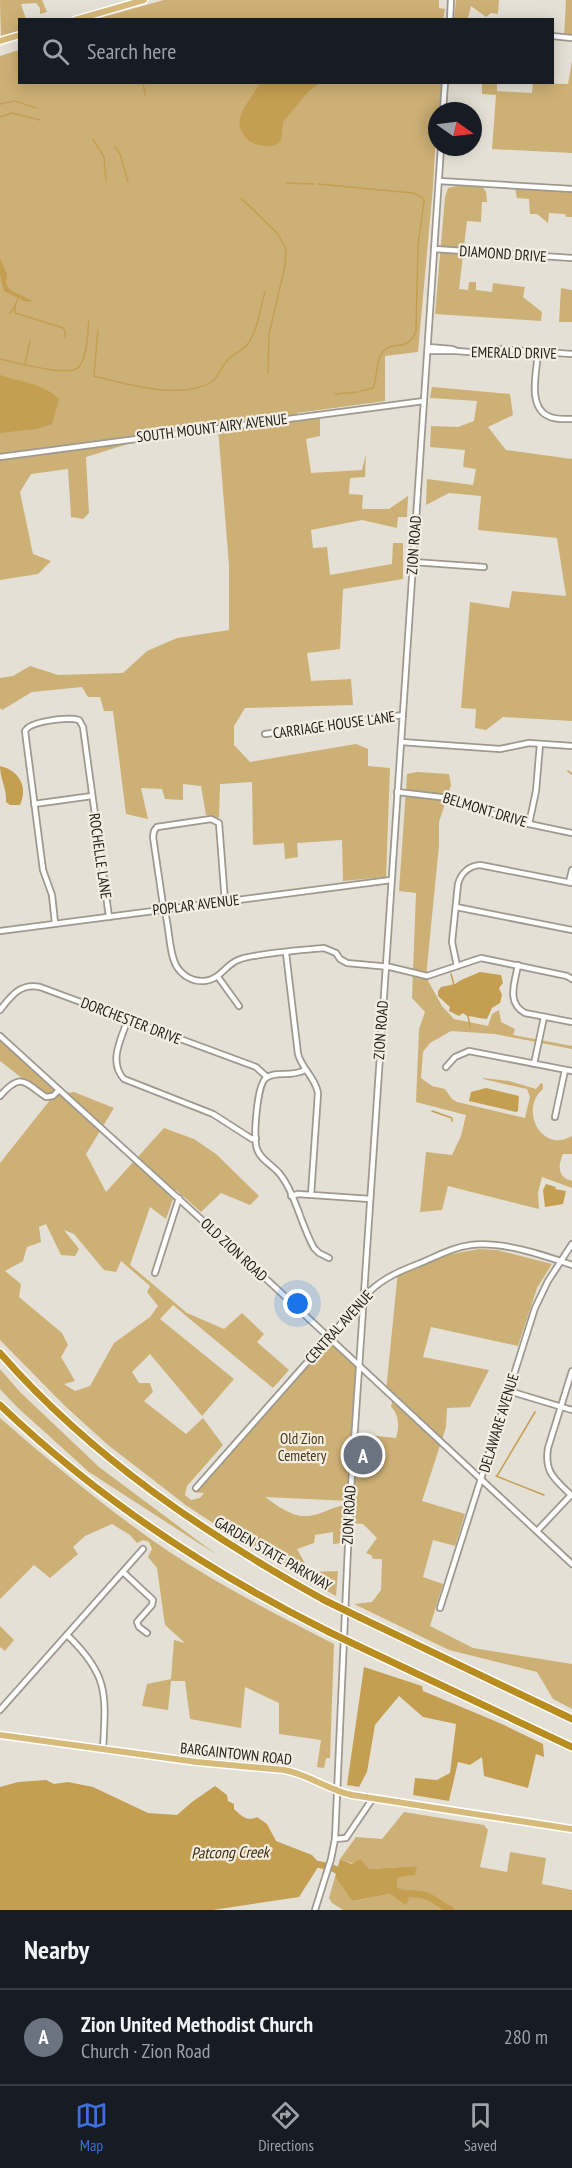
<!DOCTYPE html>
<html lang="en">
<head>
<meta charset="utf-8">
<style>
  body { margin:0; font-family:"PT Sans Narrow",sans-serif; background:#242831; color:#f1f3f6 }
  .compass { position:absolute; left:428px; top:102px; width:54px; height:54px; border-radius:50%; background:#171b24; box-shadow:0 3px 15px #0003; rotate:104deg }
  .you { position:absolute; left:298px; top:1304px; width:21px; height:21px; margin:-15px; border:4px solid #fff; border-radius:50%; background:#1a73e8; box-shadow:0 0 0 9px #1a73e833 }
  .badge { display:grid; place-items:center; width:39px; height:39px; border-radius:50%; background:#3d6fdf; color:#fff; font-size:20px; font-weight:700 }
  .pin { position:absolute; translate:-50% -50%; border:3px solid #fff; box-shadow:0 2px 6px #0006 }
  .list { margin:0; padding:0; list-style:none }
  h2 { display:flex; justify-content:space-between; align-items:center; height:78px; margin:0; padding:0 24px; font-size:26px }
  h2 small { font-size:20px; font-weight:400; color:#9ea1a6 }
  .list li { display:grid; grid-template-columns:39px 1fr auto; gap:18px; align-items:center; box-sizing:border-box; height:96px; padding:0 24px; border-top:2px solid #363941 }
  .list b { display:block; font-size:22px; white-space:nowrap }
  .list p { margin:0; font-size:20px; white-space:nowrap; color:#9ea1a6 }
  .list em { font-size:20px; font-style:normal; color:#9ea1a6 }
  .icon { flex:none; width:33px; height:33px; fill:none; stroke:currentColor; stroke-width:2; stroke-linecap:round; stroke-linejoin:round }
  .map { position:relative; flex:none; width:572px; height:1910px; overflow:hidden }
  .search { position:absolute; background:#171b24; box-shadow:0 3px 15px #0003; left:18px; right:18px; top:18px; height:66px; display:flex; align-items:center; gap:15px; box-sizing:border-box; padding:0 21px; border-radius:0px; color:#9ea1a6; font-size:22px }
  .sheet { height:174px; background:#171b24 }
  nav { display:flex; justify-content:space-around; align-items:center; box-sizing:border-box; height:84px; border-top:2px solid #363941; background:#171b24; font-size:16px; color:#9ea1a6 }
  nav a { display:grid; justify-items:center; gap:3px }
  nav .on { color:#3d6fdf }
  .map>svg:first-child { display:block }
  .green { fill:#cdb075; fill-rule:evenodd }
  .water { fill:#c49f51 }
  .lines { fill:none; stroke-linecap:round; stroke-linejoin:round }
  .stream { stroke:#c49f51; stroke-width:1.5 }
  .river { stroke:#c49f51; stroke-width:7 }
  .minor-casing { stroke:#9e998f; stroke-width:8 }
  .major-casing { stroke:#fff; stroke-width:9 }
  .highway-casing { stroke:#fff; stroke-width:10 }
  .minor { stroke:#fff; stroke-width:4.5 }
  .major { stroke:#d5ba79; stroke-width:6 }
  .highway { stroke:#b98c1f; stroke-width:7 }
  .highway-bridge-casing { stroke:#fff; stroke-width:10; stroke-linecap:butt }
  .highway-bridge { stroke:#b98c1f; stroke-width:7 }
  .labels { text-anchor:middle; stroke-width:4.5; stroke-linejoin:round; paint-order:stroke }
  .street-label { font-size:15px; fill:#1f1d19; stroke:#f3ede2 }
  .park-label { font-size:15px; fill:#463614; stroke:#f3ede2 }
  .water-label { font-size:16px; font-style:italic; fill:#3d2e0b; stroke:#f3ede2 }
</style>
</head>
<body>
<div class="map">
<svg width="572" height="1910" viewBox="0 0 572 1910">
  <rect width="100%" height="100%" fill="#e5e0d5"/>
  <g class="green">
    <polygon points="0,0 42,0 47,12 40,14 40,8 36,3 21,4 26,19 20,20 19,32 1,37"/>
    <polygon points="164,0 439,0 439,8 445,9 443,20 96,19"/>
    <polygon points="456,0 499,0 498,14 491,13 486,17 471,6 468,18 454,19"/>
    <polygon points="566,0 572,0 572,37 564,37"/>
    <polygon points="19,50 20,82 442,83 440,111 437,111 433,187 418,352 385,356 385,401 297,413 297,417 320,414 320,436 306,439 311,473 362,470 366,454 365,477 350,478 349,494 363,495 362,509 389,509 408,496 407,517 398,517 397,528 362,520 311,530 313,548 327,547 330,575 392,564 393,543 403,543 403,579 343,589 340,649 307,653 311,681 351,679 353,705 245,708 234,726 234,745 250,762 356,744 368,749 368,766 390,768 386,877 343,881 342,840 297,843 298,857 285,859 284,843 253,845 252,782 220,784 219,818 206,815 201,786 183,784 183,800 165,799 162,789 141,788 148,819 126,814 113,711 104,711 100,697 88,697 82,687 32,692 2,710 0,708 0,678 13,676 30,666 58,675 123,673 147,651 177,638 229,630 229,566 218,428 157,435 86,457 89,513 83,519 71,517 68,469 31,474 20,492 33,554 51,561 38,574 0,580 0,56"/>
    <polygon points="572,61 572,153 492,149 496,95 482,94 482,83 497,83 497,91 532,93 533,83 568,84"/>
    <polygon points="461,185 482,186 486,192 487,202 482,202 481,222 467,221 459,289 468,290 469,282 476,282 476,290 492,292 493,283 525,287 523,297 542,312 541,321 435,314 445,197 448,188"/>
    <polygon points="515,188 572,192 572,217 566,217 565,214 549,213 548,223 537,214 530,214 529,199 517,198"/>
    <polygon points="561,288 572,290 572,322 559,322"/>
    <polygon points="432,387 510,394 513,415 488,427 506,450 572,459 572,721 503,717 486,730 475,728 476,709 461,708 470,602 509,608 512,591 566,596 557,538 478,530 481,496 449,493 426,505 427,479 473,485 476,469 463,467 465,450 430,447 431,426 458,427 474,421 477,401 430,398"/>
    <path d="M417,772l32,2 2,11 -12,37v23l-13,132 16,29 12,13 34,7 4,-12 7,-4 2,12 14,7 -2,6 59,11v3l-77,-15 -44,-3 -21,12 -7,9 -2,26 11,8 13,3 7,10 5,3 68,16 5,-21 -3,-8 -44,-10v-1l26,3 27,8 5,-6 2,1v5c-24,20 -2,65 29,47v18h-9c-5,12 -6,23 9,27v7l-30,-11 -4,16 1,16 -91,-23 -6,24 -22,2 6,-60 26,3 9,-19 5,-21 -50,-13 3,-73 6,-17 -13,-14 4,-105 -17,-2 8,-117z"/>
    <path d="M0,1041l59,53 15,-2 40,16 -28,46 20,38 58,-64 30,11 22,15 43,42 -9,9 -29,-12 -20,19 -25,-22 -10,29 -16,-12 -20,58 57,48 37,16 18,-16 22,21 -7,8 32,28 -16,18 -100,-83 -13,14 74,60 -32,37 -52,-62 -18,18 7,11h11l3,9 -9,9 42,33 17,-16 20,27 -36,41 -2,9 6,5 9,-2 4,-5 -11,-1 109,-123 28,-27 29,23 -9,136 -85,-4c17,12 31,24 53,17 10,-3 17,-8 28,-9l-3,38 -10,1v-12l-18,3 -1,8 -17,6 13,23 28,-1 -2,25 -80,-45 -69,-45 -79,-61 -42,-38 -66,-67v-177l50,-63 -50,-39zM46,1224l15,31 14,1 4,-7 -15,-19 10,4 30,36 12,2 5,-11 29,25 -3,6 11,14 -8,11 -36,26 -24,43 -15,5 -11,-7 11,-3 -14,-24 7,-12 -6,-12 -43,-36 2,-13 -16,-13 18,-10 4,-14 14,-5 -2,-15z"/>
    <path d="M479,1249l18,1 55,14 -15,24 -19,58 -87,-19 -8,30 66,13 -19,37 -23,1 -1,19 -24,74 43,13 -10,32 -22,-6 -10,37 20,7 -13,42 43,22 99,16v45l-19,-10 -16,-27 -88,-22 -95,-46 18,-2 9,-12 1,-31h-9l-2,-4 -5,-2 11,-15 -14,-14 -12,-1 4,-63h10l1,-4h3l1,-4 -14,-1 1,-17 39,4c3,-10 4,-23 -5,-31l2,-9 -7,-7 12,-120 36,-14z"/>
    <polygon points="0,1369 20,1392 99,1467 217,1555 89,1472 17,1407 0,1389"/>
    <path d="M0,1418c54,47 108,92 168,133 52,35 110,64 166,93l-4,114h-4l-2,10 -7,-1 4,-27 -42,-6v-31l-34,-16 -4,41 -51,-9 -5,-38h-14l-3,29 -26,-4 5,-22 24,-5 3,-39 11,3 -20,-18 -8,-57 -9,-11 4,-8 -3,-7 -6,-2 -6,3 -7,-8 -18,-11 -27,12 -12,11 5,7 -28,24 -16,-13 -34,34z"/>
    <polygon points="0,1626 14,1640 5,1651 0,1647"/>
    <polygon points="404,1812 484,1825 488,1830 480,1867 507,1872 510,1852 546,1858 542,1884 572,1890 572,1910 343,1910 332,1903 329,1898 335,1877 352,1901 390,1894 406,1904 397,1887 398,1876 417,1866 369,1869 340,1859 356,1837 382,1839"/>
  </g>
  <g class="water">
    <path d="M260,82l60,1 -12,9 -25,30 -2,19c-6,6 -14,6 -23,4 -6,-2 -12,-5 -15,-11 -12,-18 10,-35 17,-52z"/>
    <polygon points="0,258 7,274 6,283 10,290 33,301 26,302 4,291 0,275"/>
    <path d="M0,375c18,6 45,9 59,24l-7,25 -15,5 -37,4z"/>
    <path d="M0,766c18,4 29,20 20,39h-10l-4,-3c1,-13 -6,-23 -6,-36z"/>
    <path d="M480,972l21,3 2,8 -4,5 3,7 -2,8 -8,5 -5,11c-7,0 -13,-3 -20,-3l-4,-3 -4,3 -10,-5 1,-4 -12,-11v-5l3,-4 14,-3 6,-4z"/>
    <polygon points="486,1088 519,1096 518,1111 516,1112 469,1101 471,1092"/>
    <polygon points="546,1184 556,1187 555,1189 566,1191 563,1204 545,1207 543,1190"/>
    <polygon points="364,1667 422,1686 423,1691 502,1724 543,1744 544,1757 536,1754 528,1788 484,1776 482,1757 470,1765 458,1762 449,1801 413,1795 415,1778 437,1780 450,1773 456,1724 423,1717 399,1696 375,1725 367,1772 359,1787 347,1785"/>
    <path d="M46,1780l8,4 14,-2 25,5 55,26 29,2 15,-13 23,-16 12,9 1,6 6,3v5c8,7 12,13 23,8l10,7 9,17 36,14 8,9 -21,33 -86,13h-213v-123l18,-5z"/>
    <polygon points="340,1859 352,1864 360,1859 369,1869 417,1866 415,1875 398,1877 397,1887 409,1899 406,1905 390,1894 352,1901 335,1877"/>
  </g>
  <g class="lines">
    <g class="stream">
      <polyline points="143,82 145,95"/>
      <polyline points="0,104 15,101 36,108"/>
      <polyline points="0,117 12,113 40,120"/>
      <polyline points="93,139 104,157 106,181"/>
      <polyline points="115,147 120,154 128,182"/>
      <polyline points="286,183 314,184"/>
      <path d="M318,184l95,9 9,4 2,4 -6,44 -2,87c-10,21 -22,8 -32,18 -9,10 -6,27 -11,38l-12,3"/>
      <polyline points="241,198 278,234 286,249 285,266 269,334 268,373"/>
      <polyline points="18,298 15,306 15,313 63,328 65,331 65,337"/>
      <polyline points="10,313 15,306"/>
      <path d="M98,330l-4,46c31,8 89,25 119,5 6,-5 8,-14 13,-19 5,-8 15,-10 21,-17 11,-14 13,-37 18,-53"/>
      <path d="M0,359c14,3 70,19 79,8 9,-12 8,-33 10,-47"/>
      <polyline points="25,364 30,341"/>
      <polyline points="335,394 358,392"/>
      <polyline points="568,771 572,774"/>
      <polyline points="451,974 454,985"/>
      <polyline points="468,1016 470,1027"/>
      <polyline points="432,1111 452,1118 452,1121"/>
      <polyline points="496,1476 544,1495"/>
      <polyline points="497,1476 535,1412"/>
    </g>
    <g class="river">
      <path d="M311,1864c10,0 24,3 31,10"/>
      <path d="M399,1892c9,4 21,0 30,5 7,3 13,9 22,13"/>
    </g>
    <g class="minor-casing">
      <g id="minor">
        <polyline points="450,20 451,0"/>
        <polyline points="552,36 572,38"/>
        <polyline points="443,111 445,82"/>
        <polyline points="439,181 572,189"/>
        <polyline points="434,249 572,258"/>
        <polyline points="428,351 457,351 452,349 428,347"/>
        <polyline points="457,351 481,353 496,349 572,354"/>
        <path d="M538,352c-1,19 -11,54 10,64 7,4 16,3 24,3"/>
        <polyline points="0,457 424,401"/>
        <polyline points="413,562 484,567"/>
        <polyline points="265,734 403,715"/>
        <polyline points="401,742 500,749 529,743 572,746"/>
        <polyline points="397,792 449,798 510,820 572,833"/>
        <polyline points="34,804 92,796"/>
        <polyline points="529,824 536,791 540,744"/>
        <polyline points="569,882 572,870"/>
        <path d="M225,902l-6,-79 -8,-4 -54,8 -3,4 -1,6 10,68c7,18 5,48 14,62 6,9 16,15 27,14 16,-1 21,-16 34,-21 17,-7 66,-10 86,-12l12,5 4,6 7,4 43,4 37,9 54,-18 86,18 5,3"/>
        <polyline points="456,907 572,930"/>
        <path d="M55,923l-3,-28 -9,-25 -18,-139c5,-10 43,-14 54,-11l4,7 26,190"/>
        <polyline points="0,931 391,880"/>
        <path d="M286,953l12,101c4,15 17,23 20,39l-7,102"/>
        <path d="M518,965c-3,17 -12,38 7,48l47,9"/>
        <path d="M457,966l-5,-24 6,-58c3,-11 11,-18 22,-19l92,18"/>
        <polyline points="218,977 239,1006"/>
        <path d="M0,1010c11,-14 20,-27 40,-23l216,80 11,10"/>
        <path d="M128,1019c-7,20 -20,43 -4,60l89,35 39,25 4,-1"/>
        <polyline points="0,1036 248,1262 572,1564"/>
        <polyline points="534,1064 544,1017"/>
        <polyline points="446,1067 455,1057 469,1051 572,1071"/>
        <path d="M305,1070c-15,8 -29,0 -39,8 -9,6 -13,60 -9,71 3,10 15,16 22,24 16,19 22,52 35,75l5,5 10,5"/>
        <path d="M0,1096c21,-24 24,-14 46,1l7,-1 6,-6"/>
        <polyline points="555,1117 565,1070"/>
        <polyline points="291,1196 298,1194 370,1199"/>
        <polyline points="155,1273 179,1198"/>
        <path d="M572,1371l-24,77c-4,25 7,31 24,48"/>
        <polyline points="509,1391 572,1410"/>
        <path d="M196,1488l174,-197c16,-15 33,-21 53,-29 16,-7 31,-15 48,-17 31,-4 72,10 101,20"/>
        <polyline points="537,1531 571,1495"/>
        <polyline points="123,1572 153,1600 152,1605 137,1622 139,1627 147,1633"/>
        <polyline points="440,1608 535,1308 548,1281 572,1244"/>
        <path d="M67,1635c42,40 39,59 36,114"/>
        <polyline points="0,1710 143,1549"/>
        <polyline points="335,1839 346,1838 373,1798"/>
        <polyline points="315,1910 331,1859 335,1839 350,1502 441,147"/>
      </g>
    </g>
    <g class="major-casing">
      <g id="major">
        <polyline points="75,20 144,0"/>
        <polyline points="0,41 20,35"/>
        <path d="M0,1735l197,27 87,8c24,4 44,20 68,25l220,34"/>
      </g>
    </g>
    <g class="highway-casing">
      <g id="highway">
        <path d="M0,1353c91,104 205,181 324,247"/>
        <path d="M0,1405c97,93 209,167 329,227"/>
        <polyline points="359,1617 572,1719"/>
        <polyline points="356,1645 572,1747"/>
      </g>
    </g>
    <use href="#minor" class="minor"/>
    <use href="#major" class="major"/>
    <use href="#highway" class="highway"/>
    <g class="highway-bridge-casing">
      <g id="highway-bridge">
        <polyline points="324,1600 359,1617"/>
        <polyline points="329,1632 356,1645"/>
      </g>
    </g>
    <use href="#highway-bridge" class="highway-bridge"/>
  </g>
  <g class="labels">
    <g class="street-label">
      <text transform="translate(503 254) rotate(4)" y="5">DIAMOND DRIVE</text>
      <text transform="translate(514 353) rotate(1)" y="5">EMERALD DRIVE</text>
      <text transform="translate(212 428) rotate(-7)" y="5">SOUTH MOUNT AIRY AVENUE</text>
      <text transform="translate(414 545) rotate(-86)" y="5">ZION ROAD</text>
      <text transform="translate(334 725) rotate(-8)" y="5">CARRIAGE HOUSE LANE</text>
      <text transform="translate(485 810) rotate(17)" y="5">BELMONT DRIVE</text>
      <text transform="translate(100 856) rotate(82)" y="5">ROCHELLE LANE</text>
      <text transform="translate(196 905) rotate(-7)" y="5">POPLAR AVENUE</text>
      <text transform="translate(131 1021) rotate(21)" y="5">DORCHESTER DRIVE</text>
      <text transform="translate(381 1030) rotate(-86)" y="5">ZION ROAD</text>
      <text transform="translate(234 1250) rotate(43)" y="5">OLD ZION ROAD</text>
      <text transform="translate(339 1327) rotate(-48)" y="5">CENTRAL AVENUE</text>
      <text transform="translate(499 1423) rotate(-73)" y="5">DELAWARE AVENUE</text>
      <text transform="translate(349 1515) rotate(-87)" y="5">ZION ROAD</text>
      <text transform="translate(273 1554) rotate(30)" y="5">GARDEN STATE PARKWAY</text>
      <text transform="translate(236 1754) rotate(6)" y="5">BARGAINTOWN ROAD</text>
    </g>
    <g class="park-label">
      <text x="302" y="1444">Old Zion<tspan x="302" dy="17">Cemetery</tspan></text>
    </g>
    <g class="water-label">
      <text transform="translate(230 1852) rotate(-1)" y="6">Patcong Creek</text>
    </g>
  </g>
</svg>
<svg class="compass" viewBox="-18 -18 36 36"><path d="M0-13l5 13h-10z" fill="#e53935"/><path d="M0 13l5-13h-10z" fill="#9ea1a6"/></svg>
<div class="you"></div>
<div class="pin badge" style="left:363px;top:1455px;background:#6b7280">A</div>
<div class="search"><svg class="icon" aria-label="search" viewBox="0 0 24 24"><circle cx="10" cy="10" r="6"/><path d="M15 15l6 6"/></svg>Search here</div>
</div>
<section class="sheet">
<h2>Nearby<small></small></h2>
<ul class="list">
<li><span class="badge" style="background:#6b7280">A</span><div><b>Zion United Methodist Church</b><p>Church · Zion Road</p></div><em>280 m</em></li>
</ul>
</section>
<nav>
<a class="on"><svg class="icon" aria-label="map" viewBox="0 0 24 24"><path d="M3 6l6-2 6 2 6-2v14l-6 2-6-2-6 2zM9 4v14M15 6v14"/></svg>Map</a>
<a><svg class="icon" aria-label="directions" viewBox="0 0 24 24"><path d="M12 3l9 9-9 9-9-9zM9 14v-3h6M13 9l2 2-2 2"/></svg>Directions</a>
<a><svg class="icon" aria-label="saved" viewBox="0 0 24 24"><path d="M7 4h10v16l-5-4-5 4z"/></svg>Saved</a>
</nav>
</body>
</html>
